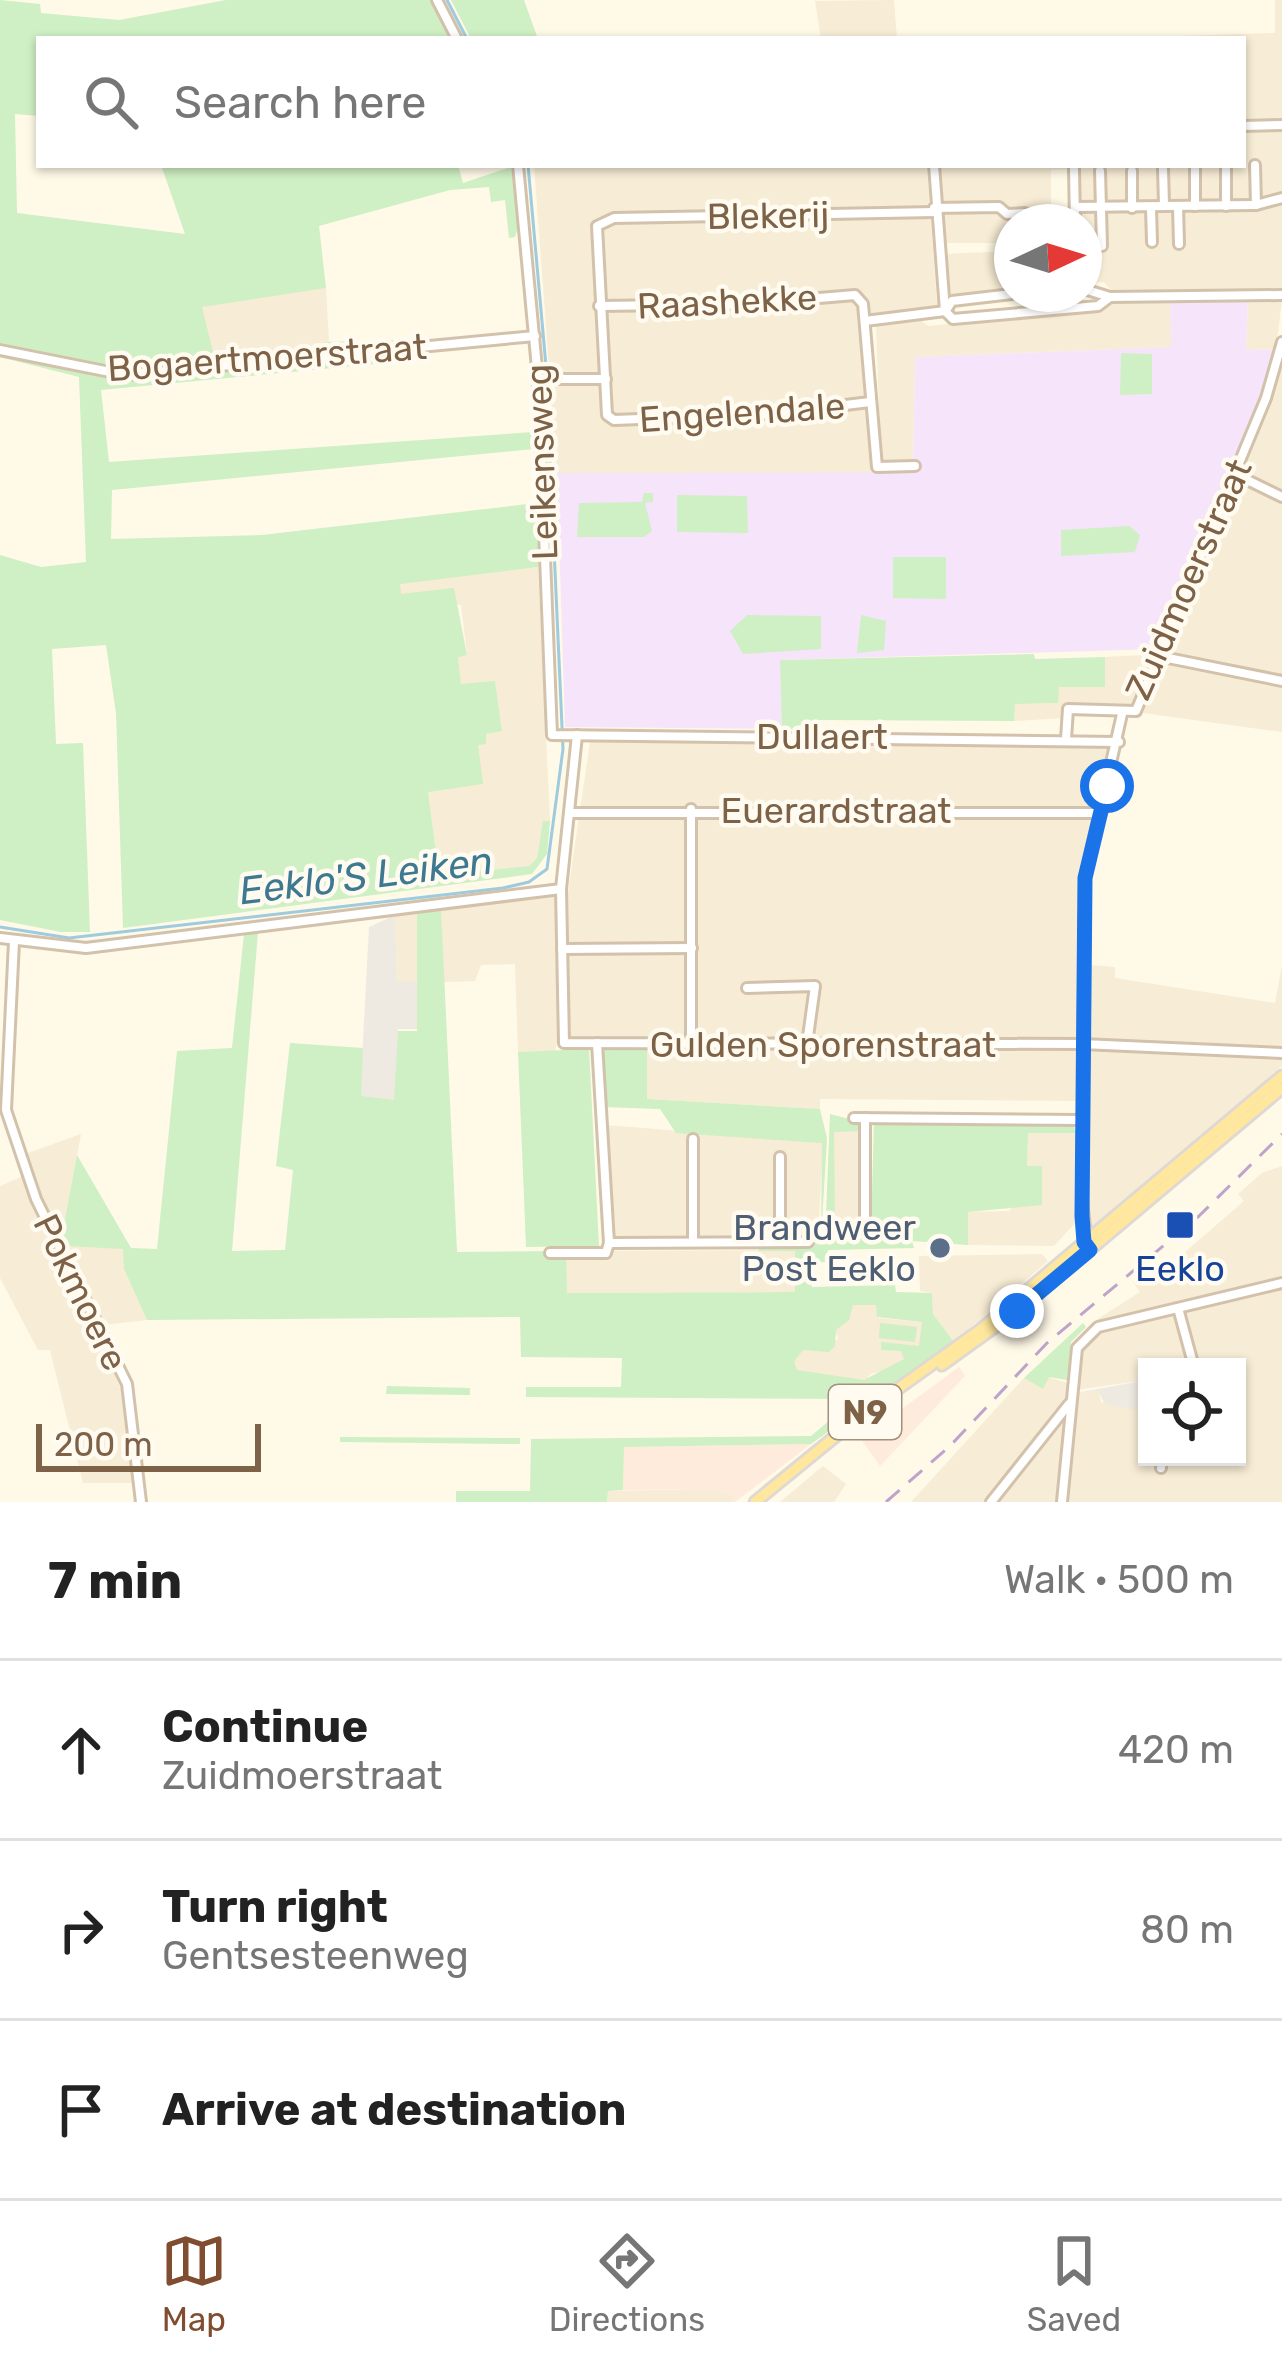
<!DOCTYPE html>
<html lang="en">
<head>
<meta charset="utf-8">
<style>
  body { margin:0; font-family:Rubik,sans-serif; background:#f2f2f2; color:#222 }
  .controls { position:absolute; right:36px; bottom:36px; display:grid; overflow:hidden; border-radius:0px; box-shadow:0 3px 9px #0004 }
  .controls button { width:108px; height:108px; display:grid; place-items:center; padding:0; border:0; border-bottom:3px solid #e0e0e0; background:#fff; color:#222; font:60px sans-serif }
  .compass { position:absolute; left:994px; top:204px; width:108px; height:108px; border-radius:50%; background:#fff; box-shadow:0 3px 9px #0004; rotate:86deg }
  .scale { position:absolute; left:36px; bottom:30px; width:225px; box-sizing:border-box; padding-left:12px; border:6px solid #7d6248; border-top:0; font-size:33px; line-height:42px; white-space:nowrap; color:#7d6248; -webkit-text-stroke:9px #fffbf0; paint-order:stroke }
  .stop { position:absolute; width:36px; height:36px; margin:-27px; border:9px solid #1a73e8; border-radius:50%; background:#fff }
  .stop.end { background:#1a73e8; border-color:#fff; box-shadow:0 3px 12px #0008 }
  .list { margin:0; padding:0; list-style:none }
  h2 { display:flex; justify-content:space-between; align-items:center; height:156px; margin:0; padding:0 48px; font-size:51px }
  h2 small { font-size:39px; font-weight:400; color:#767676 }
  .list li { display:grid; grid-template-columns:78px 1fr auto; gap:36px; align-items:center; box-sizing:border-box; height:180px; padding:0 48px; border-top:3px solid #e0e0e0 }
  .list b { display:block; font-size:45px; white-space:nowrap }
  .list p { margin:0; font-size:39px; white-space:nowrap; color:#767676 }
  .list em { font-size:39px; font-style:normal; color:#767676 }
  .icon { flex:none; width:66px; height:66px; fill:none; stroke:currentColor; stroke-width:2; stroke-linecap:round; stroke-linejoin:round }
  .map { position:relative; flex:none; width:1282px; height:1502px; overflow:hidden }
  .search { position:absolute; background:#fff; box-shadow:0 3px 9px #0004; left:36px; right:36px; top:36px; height:132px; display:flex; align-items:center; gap:30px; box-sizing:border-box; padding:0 42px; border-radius:0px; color:#767676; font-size:45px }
  .sheet { height:696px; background:#fff }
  nav { display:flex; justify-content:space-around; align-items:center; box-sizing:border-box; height:168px; border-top:3px solid #e0e0e0; background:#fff; font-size:33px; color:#767676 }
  nav a { display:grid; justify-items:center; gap:6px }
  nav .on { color:#814d30 }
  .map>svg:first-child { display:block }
  .residential { fill:#f7ecd5 }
  .commercial { fill:#ffebdb }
  .industrial { fill:#efeae1 }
  .education { fill:#f6e4fb }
  .green { fill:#cfefc4; fill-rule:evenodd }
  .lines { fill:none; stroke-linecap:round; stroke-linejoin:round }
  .stream { stroke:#9ecbde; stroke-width:3 }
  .minor-casing { stroke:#d3c2ab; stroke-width:14 }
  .major-casing { stroke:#e0d9d3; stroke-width:15 }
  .minor { stroke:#fff; stroke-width:8 }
  .major { stroke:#ffe89e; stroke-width:9 }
  .rail { stroke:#bea3cb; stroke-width:3; stroke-dasharray:18 12; stroke-linecap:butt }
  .route { stroke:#1a73e8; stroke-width:15 }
  .transit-dot { fill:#1a4fb4; stroke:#fffbf0; stroke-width:4.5 }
  .service-dot { fill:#5c6f8a; stroke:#fffbf0; stroke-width:4.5 }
  .labels { text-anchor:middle; stroke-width:9; stroke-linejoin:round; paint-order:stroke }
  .shield { fill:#fffbf0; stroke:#a4907a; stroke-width:3 }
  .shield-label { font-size:33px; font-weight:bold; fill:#7d6248 }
  .street-label { font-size:36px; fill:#7d6248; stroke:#fffbf0 }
  .service-label { font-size:36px; fill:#4e5e75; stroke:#fffbf0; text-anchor:end }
  .transit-label { font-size:36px; fill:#164399; stroke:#fffbf0 }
  .water-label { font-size:39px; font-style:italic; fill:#3e7992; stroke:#fffbf0 }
</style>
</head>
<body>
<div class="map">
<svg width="1282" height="1502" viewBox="0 0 1282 1502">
  <rect width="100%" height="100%" fill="#fff9e8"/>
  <g class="residential">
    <polygon points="894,0 897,39 821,39 815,1"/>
    <polygon points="1275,0 1282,0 1282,121 1243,122 1243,39 1086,39 1275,33"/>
    <polygon points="1282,130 1282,291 1111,290 1104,282 1084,283 1084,222 1073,222 1071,169 1051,170 1051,210 1008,211 1009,243 942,243 940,165 1243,165 1243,131"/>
    <polygon points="534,165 927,165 937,305 857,317 872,474 557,473"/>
    <polygon points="1012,251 1012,289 951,295 945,254"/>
    <polygon points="326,288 329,341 324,346 214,360 201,306"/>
    <polygon points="1248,299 1282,299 1276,350 1246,349"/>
    <polygon points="1170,301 1172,347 915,357 913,464 881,464 876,325 920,320 928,326 1102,309 1109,302"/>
    <polygon points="1282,362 1282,732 1143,713 1166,644 1271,402"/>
    <polygon points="538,567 550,821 543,822 537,858 529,866 439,875 428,792 485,734 502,731 495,682 461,685 458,656 467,654 461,605 400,594 400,583"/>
    <polygon points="1144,655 1156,658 1132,710 1066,706 1064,718 1014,721 1014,704 1058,703 1058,687 1104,687 1105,657"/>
    <polygon points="590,742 1109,747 1078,878 1077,1101 820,1099 820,1109 647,1099 647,1048 799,1048 802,1037 558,1038 555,1051 518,1052 515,964 481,965 475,981 444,982 441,908 568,892"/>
    <polygon points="417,911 418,981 397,983 395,915"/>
    <polygon points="1090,965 1115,967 1115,978 1275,1003 1282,965 1282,1066 1087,1230"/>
    <polygon points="604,1125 823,1142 818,1241 613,1239"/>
    <rect x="834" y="1131" width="37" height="101"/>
    <polygon points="1028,1133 1076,1133 1075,1223 1054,1246 968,1245 967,1212 1009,1211 1041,1166 1027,1166"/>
    <polygon points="81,1134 61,1240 66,1246 124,1248 124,1269 147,1320 94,1326 129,1408 135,1483 83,1483 50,1350 38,1350 0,1278 0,1186 23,1176 17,1157"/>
    <polygon points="1282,1166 1282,1502 1066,1502 1076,1393 1099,1391 1101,1402 1142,1410 1147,1395 1147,1457 1237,1457 1237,1367 1147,1367 1147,1386 1145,1380 1076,1390 1080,1354 1091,1334 1103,1330 1096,1320 1140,1292 1133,1282 1153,1266 1161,1273 1244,1201 1238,1194 1262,1173"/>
    <polygon points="795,1250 795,1292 566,1293 566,1251"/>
    <polygon points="1042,1254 1048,1261 954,1342 933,1314 932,1293 920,1291 919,1256"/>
    <polygon points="852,1305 877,1305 878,1318 922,1322 920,1347 901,1351 905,1358 888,1372 872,1373 864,1381 797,1370 793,1363 803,1350 822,1351 838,1339 835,1330"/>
    <polygon points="1048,1377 1068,1383 1057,1502 911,1502 1024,1378 1043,1388"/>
    <polygon points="823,1466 846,1484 834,1502 780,1502"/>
    <polygon points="708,1489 730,1493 735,1502 607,1502 608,1491"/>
  </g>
  <g class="commercial">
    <polygon points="959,1367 965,1376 880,1466 861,1439"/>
    <polygon points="811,1444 735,1502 730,1493 708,1489 623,1490 624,1447"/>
  </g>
  <g class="industrial">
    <polygon points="395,915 397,982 418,981 417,1029 398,1029 395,1101 366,1098 360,1097 369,927"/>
    <polygon points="1146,1380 1142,1411 1105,1404 1098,1391 1076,1393"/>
  </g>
  <polygon class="education" points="1248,299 1246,349 1276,350 1264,398 1157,649 781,660 782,729 565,727 557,473 913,472 915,357 1171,347 1170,301"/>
  <g class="green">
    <polygon points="0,0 40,4 41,13 119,20 226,0 430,0 450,39 39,39 39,116 15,114 17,213 185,234 161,165 458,165 463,183 511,167 520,222 515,237 509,238 505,200 491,202 489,187 450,190 319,226 326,288 202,307 215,360 323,346 323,342 404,340 406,361 101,390 109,462 533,432 534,449 112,490 111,539 262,535 537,503 538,567 400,584 401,594 454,588 467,655 458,657 461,684 495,681 502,731 486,734 486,744 478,745 483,784 428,792 439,875 529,866 537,858 543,821 550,821 547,854 532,874 123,928 116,713 106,645 52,649 56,744 83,743 90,932 61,932 0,920 0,555 41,567 86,562 79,377 0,357"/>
    <polygon points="451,0 524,0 538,39 471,39"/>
    <polygon points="1121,353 1152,354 1152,394 1120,395"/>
    <polygon points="644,493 653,493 653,502 645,503 652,531 644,537 577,537 579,503 642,502"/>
    <polygon points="677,495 747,496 748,533 677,532"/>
    <polygon points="1129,526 1140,535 1135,552 1061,556 1061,530"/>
    <polygon points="893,557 946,557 946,599 893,598"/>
    <polygon points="747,615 821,616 821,649 743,654 730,631"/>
    <polygon points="861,615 886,621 884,650 857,653"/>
    <polygon points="1034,654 1035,659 1105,657 1105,687 1059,687 1058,703 1015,704 1014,721 820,720 819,729 782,729 780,660"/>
    <path d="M441,908l16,344 109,-1 1,42 228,-1v-41h-36l-1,-6 67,-4 5,-127 31,8 2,9 -29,1 1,100h36l3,-111 199,3 3,9h-48l-1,33h15v39l-74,7v33l-56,-4 2,7 -86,2 -1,12 -16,1 1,24 83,-2 1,7 36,1 1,21 21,28 -143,102 -187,3 -1,43 -15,1 -1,11h-151v-11h74l1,-52 280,-3 44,-37 -329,-2v-10h95l1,-29 -101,-1 -1,-40 -373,3 -23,-51 -1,-20 -58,-3 -4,-6 16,-85 54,93 26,1 20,-198 55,-3 12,-114 14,-2 -26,319 53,-1 8,-80 -17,-4 14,-123 73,5 -2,48 33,4 4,-69h19v-120zM853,1305h23l1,12 45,5 -3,24 -38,-4v8l20,1 3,8 -40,21 -67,-10 -3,-8 9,-12 26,2 6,-6 1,-16 13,-10z"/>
    <polygon points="647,1048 647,1099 820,1109 827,1138 821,1239 822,1143 676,1133 660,1109 604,1107 601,1049"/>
    <polygon points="589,1049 599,1246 526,1247 518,1052"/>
    <polygon points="880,1323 917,1327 915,1342 879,1338"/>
    <polygon points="1083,1323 1086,1327 1071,1342 1067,1380 1049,1377 1043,1389 1024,1378"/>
    <polygon points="387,1386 470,1388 470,1395 386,1394"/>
    <polygon points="340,1437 520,1438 520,1444 340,1442"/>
  </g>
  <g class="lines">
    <g class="stream">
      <polyline points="447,0 467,39"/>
      <polyline points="528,165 546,366"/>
      <polyline points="0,927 69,938 503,888 529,882 547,869 563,749 547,392"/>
    </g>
    <g class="minor-casing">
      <g id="minor">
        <polyline points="437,0 457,39"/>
        <polyline points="1243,126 1282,125"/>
        <polyline points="518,165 538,379 552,735 1119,742"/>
        <polyline points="934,165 945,311"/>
        <polyline points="1255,165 1256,205 1282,198"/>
        <polyline points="1074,169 1075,222"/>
        <polyline points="1163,169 1164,205"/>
        <polyline points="1195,169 1195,206"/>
        <polyline points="1226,169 1226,206"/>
        <polyline points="1100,171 1102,246"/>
        <polyline points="1178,206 1179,244"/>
        <polyline points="1075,207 1256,205"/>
        <polyline points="934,208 999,207 1007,214 1025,213"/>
        <polyline points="1132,208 1132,171"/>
        <polyline points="1151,208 1152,242"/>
        <polyline points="1084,289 1110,297"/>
        <polyline points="599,306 748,304 855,295 863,304 877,467 915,466"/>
        <polyline points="946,310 952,301 1012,294"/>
        <polyline points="945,311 953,319 1098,306 1110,297 1282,295"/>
        <polyline points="865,321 945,311"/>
        <polyline points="0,350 125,375 535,336"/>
        <polyline points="538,379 606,379"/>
        <polyline points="870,402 771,414 614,420 607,415 597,226 614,218 935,212"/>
        <polyline points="1235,474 1282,497"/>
        <polyline points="1158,656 1282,681"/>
        <polyline points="577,735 561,889 564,1043 1082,1044 1282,1053"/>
        <polyline points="1066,739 1068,709 1136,711 1266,398 1282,342"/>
        <polyline points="691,809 691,1044"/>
        <polyline points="572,813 1101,813"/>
        <polyline points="0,938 86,948 561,889"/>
        <polyline points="14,941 6,1110 36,1199 127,1384 141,1502"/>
        <polyline points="562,949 692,948"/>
        <polyline points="747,988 815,986 807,1044"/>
        <polyline points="597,1043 609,1243"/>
        <polyline points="854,1118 1082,1120"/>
        <polyline points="780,1157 780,1241"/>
        <polyline points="865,1229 865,1118"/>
        <polyline points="693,1242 693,1139"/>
        <polyline points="1087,1246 1082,1200 1085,878 1122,714"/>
        <polyline points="550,1253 606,1253 609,1243 808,1242"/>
        <polyline points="1178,1308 1194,1367"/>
        <polyline points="1161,1468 1162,1457"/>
        <polyline points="991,1502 1069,1404"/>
        <polyline points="1062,1502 1077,1348 1098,1327 1282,1283"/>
      </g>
    </g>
    <g class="major-casing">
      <g id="major">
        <polyline points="942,1365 1017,1311 1282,1088"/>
        <polyline points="755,1502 864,1413 980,1330 1282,1076"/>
      </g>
    </g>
    <use href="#minor" class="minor"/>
    <use href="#major" class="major"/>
    <polyline class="rail" points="886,1502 950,1446 1047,1343 1199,1216 1282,1134"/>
  </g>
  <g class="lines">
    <polyline class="route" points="1017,1311 1090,1250 1084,1242 1082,1216 1085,878 1107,786"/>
  </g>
  <rect class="transit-dot" x="1165" y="1210" width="30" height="30" rx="6"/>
  <circle class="service-dot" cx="940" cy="1248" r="12"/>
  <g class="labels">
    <rect class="shield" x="829" y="1385" width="72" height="54" rx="9"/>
    <g class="shield-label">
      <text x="865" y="1424">N9</text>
    </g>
    <g class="street-label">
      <text transform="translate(768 215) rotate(-1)" y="13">Blekerij</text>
      <text transform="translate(727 301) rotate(-3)" y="13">Raashekke</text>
      <text transform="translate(267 357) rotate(-4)" y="13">Bogaertmoerstraat</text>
      <text transform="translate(742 412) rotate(-4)" y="13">Engelendale</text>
      <text transform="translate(541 462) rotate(-92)" y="13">Leikensweg</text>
      <text transform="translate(1188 579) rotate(-66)" y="13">Zuidmoerstraat</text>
      <text x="822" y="749">Dullaert</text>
      <text x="836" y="823">Euerardstraat</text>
      <text x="823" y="1057">Gulden Sporenstraat</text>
      <text transform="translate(81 1292) rotate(64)" y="13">Pokmoere</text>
    </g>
    <g class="service-label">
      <text x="916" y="1240">Brandweer<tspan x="916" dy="41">Post Eeklo</tspan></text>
    </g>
    <g class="transit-label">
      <text x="1180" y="1281">Eeklo</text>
    </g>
    <g class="water-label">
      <text transform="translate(366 875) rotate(-7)" y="14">Eeklo'S Leiken</text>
    </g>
  </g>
</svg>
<div class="controls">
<button><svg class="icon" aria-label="locate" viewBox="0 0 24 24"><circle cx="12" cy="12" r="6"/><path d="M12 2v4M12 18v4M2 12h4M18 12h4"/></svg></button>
</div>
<svg class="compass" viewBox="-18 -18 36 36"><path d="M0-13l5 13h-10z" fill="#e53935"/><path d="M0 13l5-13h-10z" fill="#767676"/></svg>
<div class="scale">200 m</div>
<div class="stop" style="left:1107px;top:786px"></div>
<div class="stop end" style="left:1017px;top:1311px"></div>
<div class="search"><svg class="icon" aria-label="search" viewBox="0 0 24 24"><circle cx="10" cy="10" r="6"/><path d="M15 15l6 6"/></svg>Search here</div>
</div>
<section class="sheet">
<h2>7 min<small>Walk · 500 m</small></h2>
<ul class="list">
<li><svg class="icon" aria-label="ahead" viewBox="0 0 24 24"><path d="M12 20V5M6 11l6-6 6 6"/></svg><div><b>Continue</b><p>Zuidmoerstraat</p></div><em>420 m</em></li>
<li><svg class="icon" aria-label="right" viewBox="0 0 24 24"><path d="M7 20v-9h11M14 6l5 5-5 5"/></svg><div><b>Turn right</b><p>Gentsesteenweg</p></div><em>80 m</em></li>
<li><svg class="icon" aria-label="arrive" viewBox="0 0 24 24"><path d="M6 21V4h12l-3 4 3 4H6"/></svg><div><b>Arrive at destination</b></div></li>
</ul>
</section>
<nav>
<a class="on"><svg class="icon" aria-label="map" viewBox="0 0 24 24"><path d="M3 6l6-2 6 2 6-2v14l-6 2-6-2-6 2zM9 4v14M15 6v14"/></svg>Map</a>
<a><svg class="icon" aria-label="directions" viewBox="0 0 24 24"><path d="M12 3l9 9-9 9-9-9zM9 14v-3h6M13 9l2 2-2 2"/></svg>Directions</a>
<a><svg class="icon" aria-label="saved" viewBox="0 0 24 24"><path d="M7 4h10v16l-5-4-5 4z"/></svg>Saved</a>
</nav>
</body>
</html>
